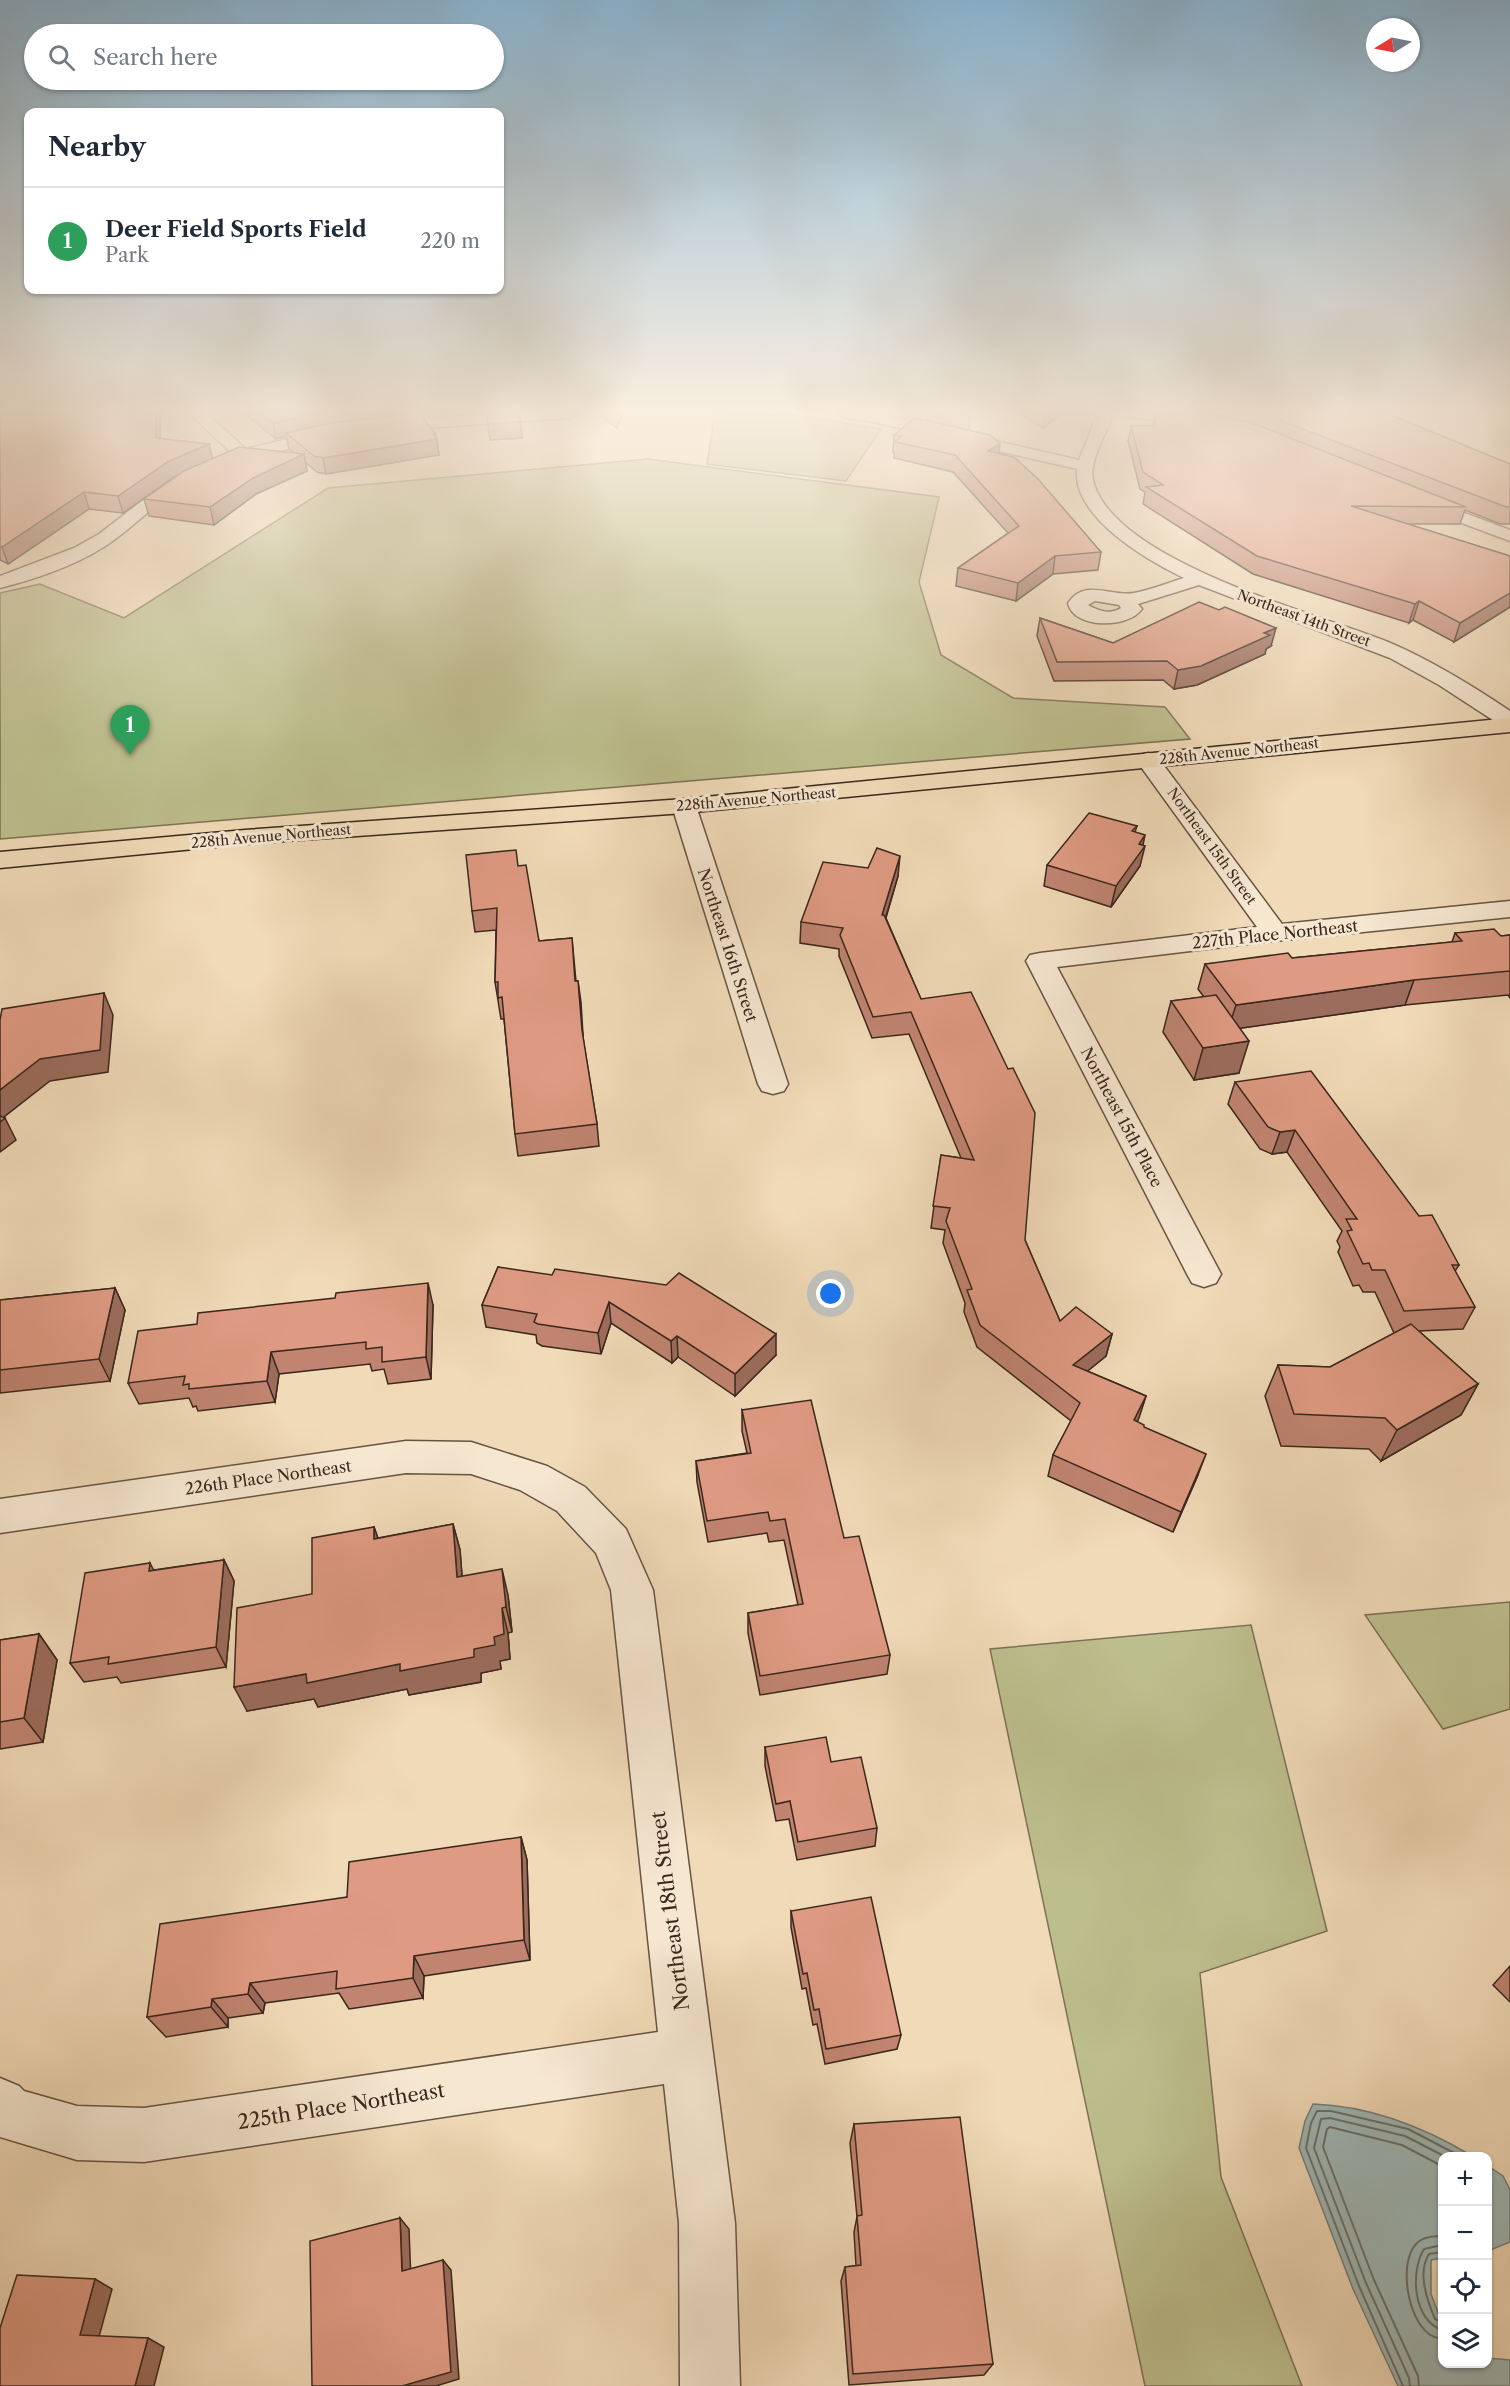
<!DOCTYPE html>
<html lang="en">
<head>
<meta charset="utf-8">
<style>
  body { margin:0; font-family:"Libre Caslon Text",serif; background:#f6f6f7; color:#1f2937 }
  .controls { position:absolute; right:18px; bottom:18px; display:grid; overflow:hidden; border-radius:12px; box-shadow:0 2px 4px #0004 }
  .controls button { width:54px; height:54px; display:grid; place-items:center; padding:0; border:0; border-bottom:2px solid #e0e1e3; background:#fff; color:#1f2937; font:30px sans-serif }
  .compass { position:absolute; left:1366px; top:18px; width:54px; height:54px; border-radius:50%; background:#fff; box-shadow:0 2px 4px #0004; rotate:260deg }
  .you { position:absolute; left:831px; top:1294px; width:21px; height:21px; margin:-15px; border:4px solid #fff; border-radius:50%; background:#1a73e8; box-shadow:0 0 0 9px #1a73e833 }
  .badge { display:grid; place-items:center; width:39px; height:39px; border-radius:50%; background:#8f2418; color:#fff; font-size:20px; font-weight:700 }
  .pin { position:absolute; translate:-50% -50px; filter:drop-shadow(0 2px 3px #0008) }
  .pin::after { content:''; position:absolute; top:32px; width:21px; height:18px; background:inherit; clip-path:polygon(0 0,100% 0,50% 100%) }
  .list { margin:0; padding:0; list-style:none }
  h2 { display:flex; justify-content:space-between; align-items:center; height:78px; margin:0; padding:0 24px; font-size:26px }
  h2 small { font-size:20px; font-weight:400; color:#747a83 }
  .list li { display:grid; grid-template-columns:39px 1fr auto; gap:18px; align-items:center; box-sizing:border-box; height:108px; padding:0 24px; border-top:2px solid #e0e1e3 }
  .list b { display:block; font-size:22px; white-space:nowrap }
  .list p { margin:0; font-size:20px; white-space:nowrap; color:#747a83 }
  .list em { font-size:20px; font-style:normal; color:#747a83 }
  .icon { flex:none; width:33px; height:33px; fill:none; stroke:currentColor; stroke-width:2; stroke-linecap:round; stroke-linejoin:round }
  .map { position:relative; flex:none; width:1510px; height:2386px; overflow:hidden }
  .search { position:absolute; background:#fff; box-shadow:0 2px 4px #0004; left:24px; top:24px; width:480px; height:66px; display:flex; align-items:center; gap:15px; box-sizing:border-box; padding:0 21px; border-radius:33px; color:#747a83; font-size:22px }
  .panel { position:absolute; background:#fff; box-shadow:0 2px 4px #0004; left:24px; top:108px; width:480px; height:186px; border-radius:12px }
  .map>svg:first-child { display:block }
  .green { fill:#bdbe8d; stroke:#7c7254; stroke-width:1.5 }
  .water { fill:#9eb8b7; stroke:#767e79; stroke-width:1.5 }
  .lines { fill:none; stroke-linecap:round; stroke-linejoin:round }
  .shore { stroke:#6c706a; stroke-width:2 }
  .minor-casing { stroke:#685443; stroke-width:3 }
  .major-casing { stroke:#3a271c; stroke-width:3 }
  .minor { fill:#f6e7d1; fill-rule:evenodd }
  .major { fill:#f1dab8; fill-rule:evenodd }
  .wall { fill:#c08471; stroke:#3a271c; stroke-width:1.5 }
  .shaded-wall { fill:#9c6c5c; stroke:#3a271c; stroke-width:1.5 }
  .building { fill:#df9a83; stroke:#3a271c; stroke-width:1.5 }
  .labels { text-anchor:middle; stroke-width:6; stroke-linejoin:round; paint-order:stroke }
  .far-street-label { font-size:14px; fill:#3a271c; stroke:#f6e7d1 }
  .street-label { font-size:16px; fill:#3a271c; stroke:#f6e7d1 }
  .near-street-label { font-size:20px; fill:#3a271c; stroke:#f6e7d1 }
</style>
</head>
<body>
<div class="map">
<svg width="1510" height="2386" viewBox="0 0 1510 2386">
  <rect width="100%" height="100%" fill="#f1dab8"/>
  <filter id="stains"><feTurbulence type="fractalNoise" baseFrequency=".00333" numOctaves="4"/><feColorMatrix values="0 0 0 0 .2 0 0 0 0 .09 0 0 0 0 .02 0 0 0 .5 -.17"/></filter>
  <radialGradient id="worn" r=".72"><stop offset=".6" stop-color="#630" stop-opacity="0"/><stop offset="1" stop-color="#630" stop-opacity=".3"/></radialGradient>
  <g class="green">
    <polygon points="715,413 801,416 881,429 846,481 707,464"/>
    <polygon points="648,459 939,497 919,582 941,655 1013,698 1165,707 1190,739 0,839 0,593 40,584 124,618 328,488"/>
    <polygon points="1510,1602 1510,1709 1443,1729 1365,1615"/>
    <polygon points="1251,1625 1327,1931 1200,1973 1221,2177 1302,2386 1145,2386 990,1649"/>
  </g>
  <g class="water">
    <path d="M1313,2104c56,2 111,23 159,52h-30v102l-11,2v34l11,29v41h46v-6l22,2v26h-112l-45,-97 -54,-141 6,-27z"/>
    <polygon points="1488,2166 1503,2176 1510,2190 1510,2242 1488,2251"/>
  </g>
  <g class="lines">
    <g class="shore">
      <path d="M1442,2236c-9,0 -20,1 -26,8 -18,20 -8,75 13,90 4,3 9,4 13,5"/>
      <path d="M1442,2245l-18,4c-14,23 -11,71 18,81"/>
      <path d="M1442,2252l-13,2c-12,19 -2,46 6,65l7,3"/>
      <polyline points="1403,2386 1359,2286 1306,2148 1311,2123 1317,2111 1331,2111 1408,2129 1460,2156"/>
      <polyline points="1410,2386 1409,2378 1366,2283 1314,2148 1321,2119 1330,2118 1405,2136 1444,2156"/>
      <polyline points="1419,2386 1418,2376 1374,2280 1323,2147 1327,2129 1330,2127 1402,2145 1442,2166"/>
    </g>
    <g class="minor-casing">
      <g id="minor">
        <path d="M189,413h17l40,36 87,-21 8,5 -2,3c-56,14 -110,26 -160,54 -24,14 -43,34 -65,50 -33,24 -75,38 -114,48v-12l74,-28 25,-14 65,-50 39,-19 29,-11z"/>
        <polygon points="506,413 579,413 571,418 381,431 373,426 381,421"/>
        <path d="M836,413h39l204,47 19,-47h65l42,5 2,3 -8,5 -86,-11c-7,20 -26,48 -19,69 25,79 222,129 294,158 43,18 83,43 122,69v17l-8,-2 -63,-41 -49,-27 -191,-73 -61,19 4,5c-14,20 -69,20 -74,-6 17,-25 42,-6 66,-10 17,-3 33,-10 50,-15 -37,-18 -112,-61 -107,-109l-208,-48 -25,-3zM1095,601l24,4 2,3c-11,7 -22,3 -33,-3z"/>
        <polygon points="1422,497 1510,530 1510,541 1416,506 1413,502 1416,498"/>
        <polygon points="1148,753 1156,755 1282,924 1510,901 1510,917 1275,941 1057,967 1221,1274 1216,1283 1204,1287 1192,1283 1187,1274 1026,961 1030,955 1040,953 1257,927 1136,760 1140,755"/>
        <polygon points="684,799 693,801 696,806 788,1084 784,1091 773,1094 762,1091 758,1084 672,806 675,801"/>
        <polygon points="406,1441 471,1442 547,1466 585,1487 626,1529 653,1590 735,2223 740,2386 680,2386 679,2223 664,2084 144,2162 77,2160 0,2137 0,2078 19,2086 24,2091 77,2106 144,2108 658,2032 611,1590 596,1553 557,1511 520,1490 471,1474 406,1473 0,1533 0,1499"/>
      </g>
    </g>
    <g class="major-casing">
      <polygon id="major" points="1510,718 1510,732 684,813 245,844 0,868 0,852 245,830 684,799"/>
    </g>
    <use href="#minor" class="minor"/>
    <use href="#major" class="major"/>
  </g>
  <g class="wall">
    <polygon points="0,413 160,439 209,444 212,459 294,453 289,449 286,436 276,439 244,413 410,413 436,434 439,455 326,474 317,472 305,462 307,471 256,494 214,525 149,516 144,499 179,475 174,477 123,513 89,509 8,564 0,560"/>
    <polygon points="486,413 521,423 522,438 490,440"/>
    <polygon points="597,413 623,413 617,428"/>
    <polygon points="927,413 966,413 970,416 969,430 998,454 1101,552 1098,570 1053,574 1016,601 956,586 958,568 1008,533 953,472 894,458 894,452 893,452 894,435 927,420"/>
    <polygon points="1021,413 1062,413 1043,428 1022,415"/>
    <polygon points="1155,413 1386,413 1510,464 1510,524 1500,524 1465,510 1460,524 1407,524 1510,556 1510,607 1454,642 1413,620 1409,623 1253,574 1143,504 1145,492 1140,489 1128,441 1131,426 1153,426"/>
    <polygon points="1040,618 1113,643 1271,646 1266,649 1265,654 1197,685 1174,689 1163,680 1054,681 1037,636"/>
    <polygon points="1137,826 1135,832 1143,845 1140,866 1111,907 1044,886 1047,865"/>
    <polygon points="518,866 539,941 572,938 576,981 578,981 583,1038 597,1124 599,1146 518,1156 515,1134 504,1019 501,1019 495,982 496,930 475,932 472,911"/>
    <polygon points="898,876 886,918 1025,1240 1060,1321 1112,1334 1106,1356 1087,1371 1146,1396 1137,1422 1198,1475 1173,1532 1048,1476 1053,1455 1071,1421 977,1347 964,1312 965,1303 943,1243 945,1230 931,1228 941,1155 961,1158 909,1034 872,1038 839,956 839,949 800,943 801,922"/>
    <polygon points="1455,933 1501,936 1510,935 1510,998 1508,995 1405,1005 1240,1028 1239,1073 1194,1080 1163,1032 1171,1001 1204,997 1198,989 1205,964 1292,958 1452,942"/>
    <polygon points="1235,1082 1419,1216 1459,1265 1455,1271 1475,1307 1463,1329 1419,1331 1478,1384 1461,1415 1381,1461 1369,1449 1281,1446 1265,1396 1278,1365 1330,1367 1395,1333 1394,1333 1375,1292 1363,1292 1359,1285 1353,1286 1338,1252 1340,1247 1337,1241 1342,1231 1287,1152 1272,1154 1260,1149 1228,1104"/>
    <polygon points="498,1267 776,1355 735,1396 678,1357 672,1363 611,1323 601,1354 542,1346 537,1343 536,1335 486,1327 482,1305"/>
    <polygon points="115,1288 125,1310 110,1381 0,1393 0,1300"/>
    <polygon points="433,1305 431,1379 388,1384 384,1369 372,1371 370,1364 279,1374 275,1402 198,1411 196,1406 193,1407 189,1398 139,1404 128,1383"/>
    <polygon points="742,1410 844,1538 890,1655 887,1674 760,1695 748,1633 748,1613 798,1605 784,1540 769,1542 767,1533 708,1542 697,1482 696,1461 747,1453 742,1431"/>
    <polygon points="453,1524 460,1550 462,1576 508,1595 512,1632 508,1633 510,1659 500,1661 501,1669 481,1673 481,1682 409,1695 407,1689 318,1707 314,1699 247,1711 312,1594 374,1527 378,1538"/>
    <polygon points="224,1560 234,1581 226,1667 121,1683 117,1677 84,1682 70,1663 154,1570"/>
    <polygon points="39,1634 57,1660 43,1742 0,1749 0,1640"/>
    <polygon points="765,1747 831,1762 877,1828 875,1846 797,1860 789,1819 776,1821 765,1766"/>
    <polygon points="521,1837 527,1860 530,1960 424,1976 423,1998 349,2009 339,1993 265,2003 263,2013 228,2018 228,2027 166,2037 147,2017 347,1897"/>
    <polygon points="791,1911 901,2035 897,2049 825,2064 817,2024 813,2025 806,1988 802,1989 791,1927"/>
    <polygon points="1510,1966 1510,2002 1493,1985"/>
    <polygon points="854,2124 993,2364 984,2375 849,2385 841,2281 845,2267 856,2266 854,2232 857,2217 850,2143"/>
  </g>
  <g class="shaded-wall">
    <polygon points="156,413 160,413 161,454 156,438"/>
    <polygon points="320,413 410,413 410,415 286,433 286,436 276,439 273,423"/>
    <polygon points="520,413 521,423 522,438 520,422"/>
    <polygon points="616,413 623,413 617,428"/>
    <polygon points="1045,413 1062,413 1043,428"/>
    <polygon points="437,439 439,455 326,474 323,458"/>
    <polygon points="209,444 213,460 174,477 123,513 118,496 169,461"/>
    <polygon points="1000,444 998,460 988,451"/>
    <polygon points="304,454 307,471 256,494 214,525 210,507 253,478"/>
    <polygon points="84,492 89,509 8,564 2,547"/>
    <polygon points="1055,556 1053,574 1016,601 1018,583"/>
    <polygon points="1510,593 1510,607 1454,642 1460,623"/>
    <polygon points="1419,601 1413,620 1409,623 1415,604"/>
    <polygon points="1276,628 1271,646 1266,649 1265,654 1197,685 1174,689 1178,670"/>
    <polygon points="1145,835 1142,850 1145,846 1140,866 1111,907 1116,886 1139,844"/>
    <polygon points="900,856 898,876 880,936 882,915"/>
    <polygon points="1414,980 1405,1005 1228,1030 1236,1005"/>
    <polygon points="578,981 581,1002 584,1051 582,1030"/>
    <polygon points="104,993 113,1015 108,1072 50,1081 0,1120 0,1090"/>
    <polygon points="1249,1041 1239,1073 1194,1080 1203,1048"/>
    <polygon points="5,1118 16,1140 0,1152 0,1122"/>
    <polygon points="1295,1130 1287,1152 1272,1154 1280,1132"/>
    <polygon points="428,1283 433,1305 431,1379 426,1357"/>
    <polygon points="115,1288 125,1310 110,1381 99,1359"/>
    <polygon points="609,1302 611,1323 601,1354 598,1333"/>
    <polygon points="776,1334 776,1355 735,1396 735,1374"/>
    <polygon points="1112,1334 1106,1356 1068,1387 1073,1365"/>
    <polygon points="677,1336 678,1357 672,1363 671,1341"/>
    <polygon points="271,1352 279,1374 275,1402 267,1381"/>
    <polygon points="1478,1384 1461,1415 1381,1461 1397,1430"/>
    <polygon points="1146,1396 1139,1418 1128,1441 1134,1420"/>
    <polygon points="1206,1454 1198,1475 1173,1532 1181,1512"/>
    <polygon points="453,1524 460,1550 464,1602 457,1577"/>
    <polygon points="374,1527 383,1553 374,1539"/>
    <polygon points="224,1560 234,1581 226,1667 216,1647"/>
    <polygon points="150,1563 161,1584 149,1571"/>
    <polygon points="502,1569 508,1595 512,1632 506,1607"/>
    <polygon points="502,1608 508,1633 510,1659 500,1661 501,1669 481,1673 481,1682 409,1695 407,1689 318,1707 314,1699 247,1711 234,1687 306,1674 400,1664 474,1649 494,1637"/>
    <polygon points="39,1634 57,1660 43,1742 24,1718"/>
    <polygon points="521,1837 527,1860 530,1960 524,1940"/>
    <polygon points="414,1956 424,1976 423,1998 413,1978"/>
    <polygon points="250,1983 265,2003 263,2013 248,1994"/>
    <polygon points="212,1999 228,2018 228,2027 211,2007"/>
    <polygon points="400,2218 409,2229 411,2281 402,2271"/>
    <polygon points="443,2260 451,2270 459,2379 436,2386 402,2386"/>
    <polygon points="95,2279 112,2289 97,2344 80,2335"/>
    <polygon points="148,2338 164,2347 154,2386 135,2386"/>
  </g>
  <g class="building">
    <polygon points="0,413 156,413 156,438 209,444 169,461 118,496 84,492 2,547 0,546"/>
    <polygon points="259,413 320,413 273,423"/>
    <polygon points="419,413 436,434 433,434 437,439 323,458 314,456 286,433 331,423"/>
    <polygon points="486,413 520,413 520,422 488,424"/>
    <polygon points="954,413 966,413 970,416"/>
    <polygon points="1156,413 1206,413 1249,422 1466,507 1351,506 1510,556 1510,593 1460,623 1419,601 1415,604 1257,556 1146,487 1163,485 1143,472 1131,426 1155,426"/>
    <polygon points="1261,413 1386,413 1510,464 1510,507 1506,507"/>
    <polygon points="915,418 990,435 1000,444 988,451 1014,457 1038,479 1101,552 1055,556 1018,583 958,568 1019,526 955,455 895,442 901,436 894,435"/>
    <polygon points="239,447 304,454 253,478 210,507 144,499 184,471"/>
    <polygon points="1199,602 1219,610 1225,607 1276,628 1264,633 1270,635 1201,666 1178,670 1167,661 1057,662 1040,618 1113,643"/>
    <polygon points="1089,813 1137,826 1132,831 1145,835 1139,844 1145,846 1116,886 1047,865"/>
    <polygon points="877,848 900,856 882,915 884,915 921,999 971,992 1008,1069 1013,1068 1035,1113 1025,1240 1060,1321 1076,1307 1112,1334 1073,1365 1146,1396 1134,1420 1144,1425 1144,1427 1206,1454 1181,1512 1053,1455 1080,1403 980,1325 967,1290 972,1289 946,1221 950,1208 933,1206 941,1155 974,1160 911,1012 873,1017 840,935 843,928 801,922 823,862 868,868"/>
    <polygon points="516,850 518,866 526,865 539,941 572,938 575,981 578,981 582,1030 597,1124 515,1134 502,997 498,998 498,982 495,982 497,908 472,911 466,855"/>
    <polygon points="1494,929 1501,936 1510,935 1510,971 1414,980 1236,1005 1205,964 1288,953 1292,958 1462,941 1455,933"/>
    <polygon points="104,993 100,1050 40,1059 0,1090 0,1020 2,1009"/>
    <polygon points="1216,995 1249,1041 1203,1048 1171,1001"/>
    <polygon points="1311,1071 1419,1216 1432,1215 1459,1265 1452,1265 1475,1307 1404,1311 1385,1270 1372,1270 1369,1263 1363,1264 1347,1231 1352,1230 1346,1219 1357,1219 1295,1130 1280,1132 1268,1127 1235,1082"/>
    <polygon points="0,1116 5,1118 0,1122"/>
    <polygon points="498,1267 552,1275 555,1269 666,1285 679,1273 776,1334 735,1374 677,1336 671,1341 609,1302 598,1333 538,1324 534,1322 537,1314 482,1305"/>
    <polygon points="428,1283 426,1357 382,1362 382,1347 366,1349 366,1342 271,1352 267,1381 189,1389 189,1384 183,1385 185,1376 128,1383 138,1331 197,1324 198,1313 335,1298 336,1293"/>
    <polygon points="115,1288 99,1359 0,1370 0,1300"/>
    <polygon points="1411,1324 1478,1384 1397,1430 1385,1418 1294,1414 1278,1365 1330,1367"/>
    <polygon points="811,1400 844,1538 859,1536 890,1655 760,1676 748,1613 803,1604 785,1519 770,1521 768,1512 707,1521 696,1461 751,1453 742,1410"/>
    <polygon points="453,1524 457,1577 502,1569 506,1607 502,1608 504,1634 494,1637 495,1645 474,1649 474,1657 400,1671 400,1664 307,1683 306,1674 234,1687 237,1608 312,1594 312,1538 374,1527 374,1539"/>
    <polygon points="224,1560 216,1647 108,1664 109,1657 70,1663 85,1573 150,1563 149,1571"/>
    <polygon points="39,1634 24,1718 0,1722 0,1640"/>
    <polygon points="826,1737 831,1762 861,1757 877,1828 798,1842 790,1801 776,1804 765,1747"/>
    <polygon points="521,1837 524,1940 414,1956 413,1978 336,1989 337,1971 250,1983 248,1994 212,1999 211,2007 147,2017 160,1924 347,1897 349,1862"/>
    <polygon points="871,1897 901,2035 826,2049 819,2009 814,2010 807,1973 803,1974 791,1911"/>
    <polygon points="960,2117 993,2364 853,2374 845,2267 861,2265 857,2216 862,2215 854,2124"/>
    <polygon points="400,2218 402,2271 443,2260 451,2372 402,2386 312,2386 310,2241"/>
    <polygon points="17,2275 95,2279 80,2335 148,2338 135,2386 0,2386 0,2328"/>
  </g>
  <linearGradient id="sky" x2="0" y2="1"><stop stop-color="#8ab6d4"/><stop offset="0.55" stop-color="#f9eedf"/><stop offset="1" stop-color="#f9eedf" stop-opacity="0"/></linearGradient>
  <rect width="1510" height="747" fill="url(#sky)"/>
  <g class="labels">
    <g class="far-street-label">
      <text transform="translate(1304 618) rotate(20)" y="5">Northeast 14th Street</text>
      <text transform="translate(1239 751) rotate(-6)" y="5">228th Avenue Northeast</text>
      <text transform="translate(756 799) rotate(-5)" y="5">228th Avenue Northeast</text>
      <text transform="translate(271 836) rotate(-5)" y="5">228th Avenue Northeast</text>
      <text transform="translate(1212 846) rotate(54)" y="5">Northeast 15th Street</text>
    </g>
    <g class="street-label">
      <text transform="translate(1275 934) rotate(-6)" y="6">227th Place Northeast</text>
      <text transform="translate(728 945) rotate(72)" y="6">Northeast 16th Street</text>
      <text transform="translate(1122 1117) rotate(62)" y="6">Northeast 15th Place</text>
      <text transform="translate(268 1477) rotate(-8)" y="6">226th Place Northeast</text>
    </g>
    <g class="near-street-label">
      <text transform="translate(670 1911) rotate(-97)" y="7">Northeast 18th Street</text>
      <text transform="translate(341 2106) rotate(-9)" y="7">225th Place Northeast</text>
    </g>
  </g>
  <rect width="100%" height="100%" filter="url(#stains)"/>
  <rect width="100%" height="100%" fill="url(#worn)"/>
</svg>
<div class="controls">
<button>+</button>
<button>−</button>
<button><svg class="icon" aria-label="locate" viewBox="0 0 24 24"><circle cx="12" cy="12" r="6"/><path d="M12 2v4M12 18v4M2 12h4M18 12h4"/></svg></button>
<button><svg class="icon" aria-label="layers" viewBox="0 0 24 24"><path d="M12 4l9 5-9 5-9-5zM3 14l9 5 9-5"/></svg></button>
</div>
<svg class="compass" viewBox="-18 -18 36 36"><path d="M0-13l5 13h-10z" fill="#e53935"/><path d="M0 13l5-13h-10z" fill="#747a83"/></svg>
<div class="you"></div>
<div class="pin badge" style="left:130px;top:755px;background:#2e9e5b">1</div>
<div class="search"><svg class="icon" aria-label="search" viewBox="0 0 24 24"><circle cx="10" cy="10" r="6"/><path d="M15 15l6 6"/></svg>Search here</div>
<section class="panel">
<h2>Nearby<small></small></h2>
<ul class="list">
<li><span class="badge" style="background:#2e9e5b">1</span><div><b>Deer Field Sports Field</b><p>Park</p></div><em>220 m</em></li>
</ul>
</section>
</div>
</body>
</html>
